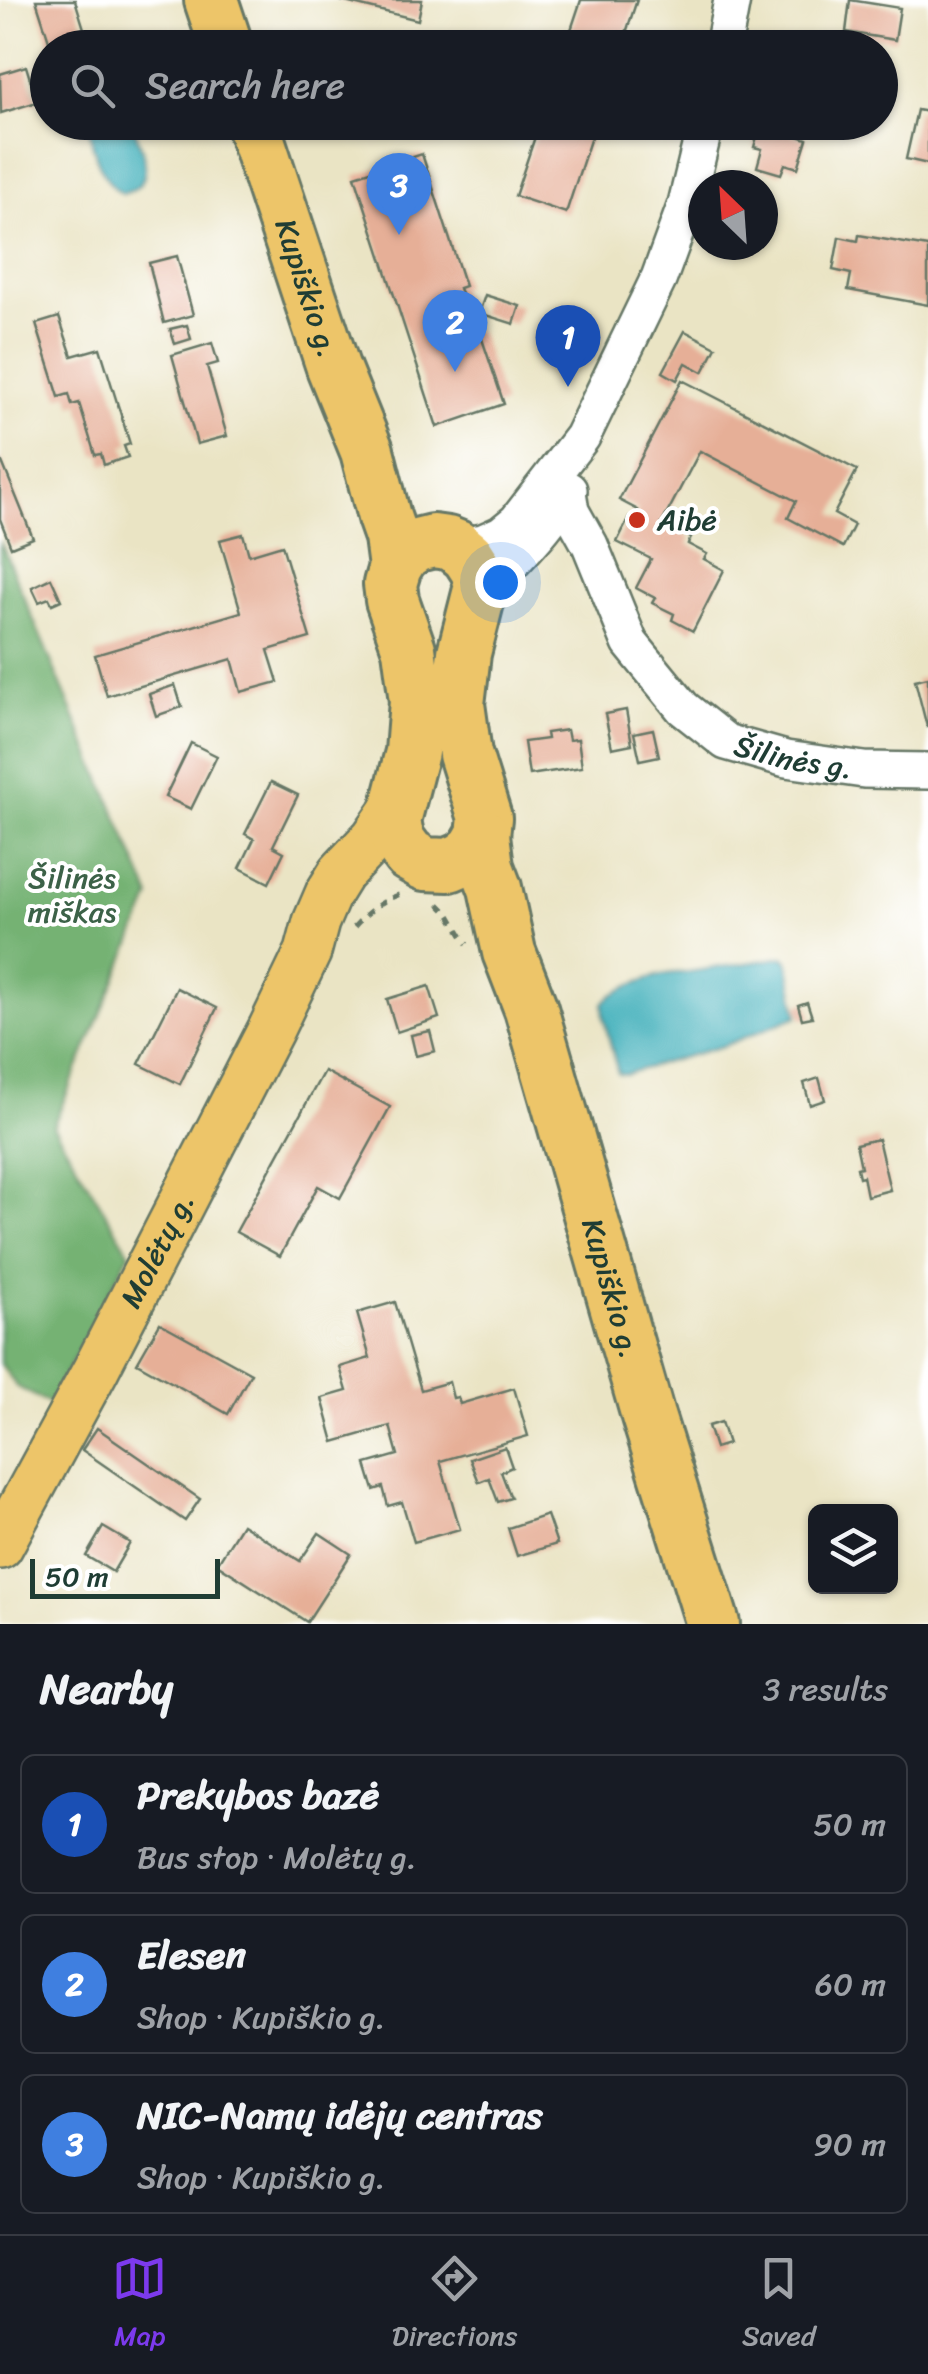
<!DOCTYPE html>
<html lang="en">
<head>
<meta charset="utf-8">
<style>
  body { margin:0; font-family:Sriracha,sans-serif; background:#242831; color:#f1f3f6 }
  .controls { position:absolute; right:30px; bottom:30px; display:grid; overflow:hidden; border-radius:15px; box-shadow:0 2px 8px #0004 }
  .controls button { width:90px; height:90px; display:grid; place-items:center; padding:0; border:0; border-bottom:2px solid #363941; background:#171b24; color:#f1f3f6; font:50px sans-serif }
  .compass { position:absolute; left:688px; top:170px; width:90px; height:90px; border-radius:50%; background:#171b24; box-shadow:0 2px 8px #0004; rotate:335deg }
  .scale { position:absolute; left:30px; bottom:25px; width:190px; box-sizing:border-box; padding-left:10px; border:5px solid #1f3d34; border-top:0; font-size:28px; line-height:35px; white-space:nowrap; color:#1f3d34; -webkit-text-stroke:8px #fff; paint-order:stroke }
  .you { position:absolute; left:500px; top:582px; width:35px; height:35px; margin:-25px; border:8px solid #fff; border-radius:50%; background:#1a73e8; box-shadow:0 0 0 15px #1a73e833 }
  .badge { display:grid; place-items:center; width:65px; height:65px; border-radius:50%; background:#7c3aed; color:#fff; font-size:32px; font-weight:700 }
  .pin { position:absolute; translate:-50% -82px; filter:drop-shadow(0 2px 5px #0008) }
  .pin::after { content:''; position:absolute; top:52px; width:35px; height:30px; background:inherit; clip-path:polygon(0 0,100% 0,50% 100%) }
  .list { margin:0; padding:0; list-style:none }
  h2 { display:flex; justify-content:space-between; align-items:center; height:130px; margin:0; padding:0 40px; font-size:42px }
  h2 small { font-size:32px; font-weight:400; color:#9ea1a6 }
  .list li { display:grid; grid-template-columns:65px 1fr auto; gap:30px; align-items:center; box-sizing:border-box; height:140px; margin:0 20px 20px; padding:0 20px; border:2px solid #363941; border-radius:15px }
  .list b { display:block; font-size:38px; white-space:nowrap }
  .list p { margin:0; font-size:32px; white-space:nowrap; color:#9ea1a6 }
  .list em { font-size:32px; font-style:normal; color:#9ea1a6 }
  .icon { flex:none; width:55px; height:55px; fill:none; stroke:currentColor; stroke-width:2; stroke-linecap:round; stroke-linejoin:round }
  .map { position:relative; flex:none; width:928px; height:1624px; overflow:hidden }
  .search { position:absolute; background:#171b24; box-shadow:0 2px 8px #0004; left:30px; right:30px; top:30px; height:110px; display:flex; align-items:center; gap:25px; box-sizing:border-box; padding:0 35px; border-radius:55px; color:#9ea1a6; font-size:38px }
  .sheet { height:610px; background:#171b24 }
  nav { display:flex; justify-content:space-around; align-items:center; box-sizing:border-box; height:140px; border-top:2px solid #363941; background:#171b24; font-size:28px; color:#9ea1a6 }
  nav a { display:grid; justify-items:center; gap:5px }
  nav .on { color:#7c3aed }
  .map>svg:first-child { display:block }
  .forest { fill:#75b273; stroke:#4a7854; stroke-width:2.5 }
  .water { fill:#3eaeb9; stroke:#2e7676; stroke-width:2.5 }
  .building { fill:#e6af97 }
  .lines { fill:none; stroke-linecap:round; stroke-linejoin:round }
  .minor-casing { stroke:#676; stroke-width:40 }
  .major-casing { stroke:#676; stroke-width:50 }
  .highway-casing { stroke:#676; stroke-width:58 }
  .path { stroke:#676; stroke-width:5; stroke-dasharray:8 8; stroke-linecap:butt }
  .minor { stroke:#fff; stroke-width:35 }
  .major { stroke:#edc569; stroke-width:45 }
  .highway { stroke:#edc569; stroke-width:52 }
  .poi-dot { fill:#c8321e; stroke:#fff; stroke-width:4 }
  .labels { text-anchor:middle; stroke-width:8; stroke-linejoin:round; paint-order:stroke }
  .street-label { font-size:30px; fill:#1f3d34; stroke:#fff }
  .poi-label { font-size:30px; fill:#1f3d34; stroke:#fff; text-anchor:start }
  .park-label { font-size:30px; fill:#3c6248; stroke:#fff }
</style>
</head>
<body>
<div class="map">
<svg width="928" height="1624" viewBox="0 0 928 1624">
  <rect width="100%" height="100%" fill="#fff"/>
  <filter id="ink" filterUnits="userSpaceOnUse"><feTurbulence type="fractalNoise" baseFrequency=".01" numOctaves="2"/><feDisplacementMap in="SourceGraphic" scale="20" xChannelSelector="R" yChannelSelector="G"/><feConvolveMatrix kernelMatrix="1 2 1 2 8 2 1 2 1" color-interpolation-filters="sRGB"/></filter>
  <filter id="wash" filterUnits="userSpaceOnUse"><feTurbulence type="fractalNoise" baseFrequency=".0048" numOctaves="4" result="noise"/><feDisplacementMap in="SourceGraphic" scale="40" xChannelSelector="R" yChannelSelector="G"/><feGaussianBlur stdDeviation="2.25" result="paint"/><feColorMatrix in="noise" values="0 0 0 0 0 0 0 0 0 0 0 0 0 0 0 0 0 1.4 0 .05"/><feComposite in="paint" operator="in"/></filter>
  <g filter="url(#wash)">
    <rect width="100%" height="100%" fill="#eae4c4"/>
    <polygon class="forest" points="0,541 151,897 53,1126 130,1253 50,1404 16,1386 0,1363"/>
    <g class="water">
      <path d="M88,123h44c10,26 28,61 -10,71 -22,-14 -30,-46 -34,-71z"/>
      <path d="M784,957l4,3 10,56 -75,30 -98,28 -7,-1 -14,-54 -1,-16c14,-15 59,-32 79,-30z"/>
    </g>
    <g id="blocks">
      <g class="building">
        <polygon points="36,0 75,0 85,32 50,44"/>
        <polygon points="337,0 422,0 418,20"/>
        <polygon points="581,0 637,0 621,48 565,48"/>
        <polygon points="850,0 900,8 895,40 846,32"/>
        <polygon points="26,66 37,102 1,113 0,74"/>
        <polygon points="917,110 928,112 928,164 906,159"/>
        <polygon points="540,122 596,122 566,213 515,196"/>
        <polygon points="770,122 796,122 792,134 807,139 798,168 785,164 781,174 757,167 762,149 754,147 759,130 767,133"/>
        <polygon points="422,154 465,286 459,288 474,332 479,330 504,404 437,427 355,176"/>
        <polygon points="859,235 928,247 928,305 848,290 851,274 833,270 839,237 858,241"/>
        <polygon points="177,256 193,315 164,323 149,263"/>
        <polygon points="485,295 520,306 514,324 479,313"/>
        <polygon points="59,317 72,356 100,348 130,444 124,446 128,457 104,465 101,454 95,455 79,403 72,405 69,394 59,397 36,324"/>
        <polygon points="187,325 191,339 175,344 170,329"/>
        <polygon points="685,331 716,347 703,372 686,363 677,380 663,372"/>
        <polygon points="212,343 218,363 207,366 227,436 197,444 172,355"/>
        <polygon points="682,380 857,470 834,514 854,525 843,547 788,518 796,501 700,451 662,523 691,538 688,544 707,554 704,559 724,570 693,631 672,620 674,614 652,603 655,598 636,588 651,559 617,542 629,518 633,520 638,510 619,500"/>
        <polygon points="0,457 33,538 11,547 0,519"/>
        <polygon points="243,534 249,555 282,545 310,638 268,650 278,682 241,692 232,659 107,696 95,655 241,612 220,540"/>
        <polygon points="51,578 61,600 52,604 49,598 39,602 32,587"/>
        <polygon points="928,677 928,727 927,727 915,680"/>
        <polygon points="175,685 182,707 156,716 149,694"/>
        <polygon points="626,710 632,744 612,748 605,714"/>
        <polygon points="653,729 659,756 640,760 634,733"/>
        <polygon points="567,730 569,740 578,739 582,767 529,775 524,742 547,739 546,733"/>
        <polygon points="191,743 217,756 191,809 165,797"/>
        <polygon points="271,782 298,795 273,846 284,852 269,883 240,868 254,839 245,834"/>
        <polygon points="429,986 439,1018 397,1032 387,999"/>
        <polygon points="177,988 217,1008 180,1084 139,1064"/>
        <polygon points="807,1002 812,1017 802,1019 798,1005"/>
        <polygon points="430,1031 435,1051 416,1056 411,1035"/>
        <polygon points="324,1071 390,1107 340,1198 318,1186 280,1256 236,1232"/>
        <polygon points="819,1078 825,1100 810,1105 804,1083"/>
        <polygon points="878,1139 890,1190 867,1196 863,1176 859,1177 857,1168 861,1167 856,1144"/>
        <polygon points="395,1302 421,1390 449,1382 453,1398 458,1397 460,1404 514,1388 528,1436 440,1461 460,1529 414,1542 402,1502 388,1506 383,1487 374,1490 366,1464 398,1455 390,1426 334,1442 322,1398 347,1391 340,1367 370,1358 357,1313"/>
        <polygon points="160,1323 251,1373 228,1414 137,1363"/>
        <polygon points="721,1422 728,1444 715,1448 708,1426"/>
        <polygon points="97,1428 200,1499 185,1521 82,1450"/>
        <polygon points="505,1447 512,1467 501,1472 511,1498 498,1502 489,1478 479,1482 470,1459"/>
        <polygon points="547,1515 557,1544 517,1556 508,1528"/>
        <polygon points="242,1524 300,1561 319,1533 351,1554 307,1622 217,1564"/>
        <polygon points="103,1527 130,1543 113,1572 86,1556"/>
      </g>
    </g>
  </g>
  <g filter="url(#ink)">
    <use href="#blocks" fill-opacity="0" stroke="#676" stroke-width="2.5"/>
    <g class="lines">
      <g class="minor-casing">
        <g id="minor">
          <polyline points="723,48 732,0"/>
          <path id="s1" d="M568,492l3,19 19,34 40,98 53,65 43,34 60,17 78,11 64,1"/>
          <polyline points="457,547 483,542 501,534 517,521 582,437 659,278 686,204 706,122"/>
          <path d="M478,601c30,-38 68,-68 91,-111"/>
        </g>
      </g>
      <g class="major-casing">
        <g id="major">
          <path id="s2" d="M0,1546l95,-175 176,-342 37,-77 8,-30 12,-28 13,-21 33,-35 24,-35"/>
        </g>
      </g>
      <g class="highway-casing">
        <g id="highway">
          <polyline points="211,0 227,48"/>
          <path id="s3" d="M252,122l81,245 34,84 17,66 7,20 4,30 -5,17 2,16 17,49 7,52 -4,51 -18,69 4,19 11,15 16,9 24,1 14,-6 12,-10 8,-14 2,-17 -20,-64 -7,-50 6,-51 17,-67 -4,-16 -9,-14 -11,-9 -10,-4 -14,-2 -16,4 -14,9 -8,13"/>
          <path id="s4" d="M483,835l4,32 8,21 14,64 22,57 117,407 65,208"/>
        </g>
      </g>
      <g class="path">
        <polyline points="439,904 450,915 467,944"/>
        <path d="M354,927c14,-16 27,-26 47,-33"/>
      </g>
      <use href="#minor" class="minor"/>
      <use href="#major" class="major"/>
      <use href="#highway" class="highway"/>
    </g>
  </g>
  <circle class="poi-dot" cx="637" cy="520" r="10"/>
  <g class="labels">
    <g class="street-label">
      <text dy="10" stroke="none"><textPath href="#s3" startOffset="175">Kupiškio g.</textPath></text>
      <text dy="10" stroke="none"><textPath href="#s1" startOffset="372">Šilinės g.</textPath></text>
      <text dy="10" stroke="none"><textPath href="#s2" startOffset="335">Molėtų g.</textPath></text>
      <text dy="10" stroke="none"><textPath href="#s4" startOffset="472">Kupiškio g.</textPath></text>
    </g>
    <g class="poi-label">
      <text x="657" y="530">Aibė</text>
    </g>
    <g class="park-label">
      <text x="72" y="888">Šilinės<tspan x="72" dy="34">miškas</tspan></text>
    </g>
  </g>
</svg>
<div class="controls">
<button><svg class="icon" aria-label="layers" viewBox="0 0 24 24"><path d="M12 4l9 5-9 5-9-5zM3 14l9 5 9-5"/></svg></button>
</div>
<svg class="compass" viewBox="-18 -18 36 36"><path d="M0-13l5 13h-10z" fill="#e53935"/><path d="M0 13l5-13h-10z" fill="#9ea1a6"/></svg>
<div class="scale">50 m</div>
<div class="you"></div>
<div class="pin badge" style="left:568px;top:387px;background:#1a4fb4">1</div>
<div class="pin badge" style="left:455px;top:372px;background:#3f7fe0">2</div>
<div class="pin badge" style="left:399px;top:235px;background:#3f7fe0">3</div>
<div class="search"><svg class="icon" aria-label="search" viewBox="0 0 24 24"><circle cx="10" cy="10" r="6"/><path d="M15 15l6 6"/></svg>Search here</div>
</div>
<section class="sheet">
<h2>Nearby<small>3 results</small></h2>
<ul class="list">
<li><span class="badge" style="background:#1a4fb4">1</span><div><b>Prekybos bazė</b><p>Bus stop · Molėtų g.</p></div><em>50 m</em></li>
<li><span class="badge" style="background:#3f7fe0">2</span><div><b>Elesen</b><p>Shop · Kupiškio g.</p></div><em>60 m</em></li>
<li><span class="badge" style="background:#3f7fe0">3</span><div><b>NIC-Namų idėjų centras</b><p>Shop · Kupiškio g.</p></div><em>90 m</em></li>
</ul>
</section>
<nav>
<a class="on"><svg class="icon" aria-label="map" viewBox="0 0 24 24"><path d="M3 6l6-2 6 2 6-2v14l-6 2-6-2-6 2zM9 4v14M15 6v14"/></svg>Map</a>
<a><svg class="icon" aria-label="directions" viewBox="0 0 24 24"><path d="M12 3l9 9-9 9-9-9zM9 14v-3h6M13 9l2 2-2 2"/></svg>Directions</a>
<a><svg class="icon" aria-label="saved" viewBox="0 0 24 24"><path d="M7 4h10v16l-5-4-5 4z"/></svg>Saved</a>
</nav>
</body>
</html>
